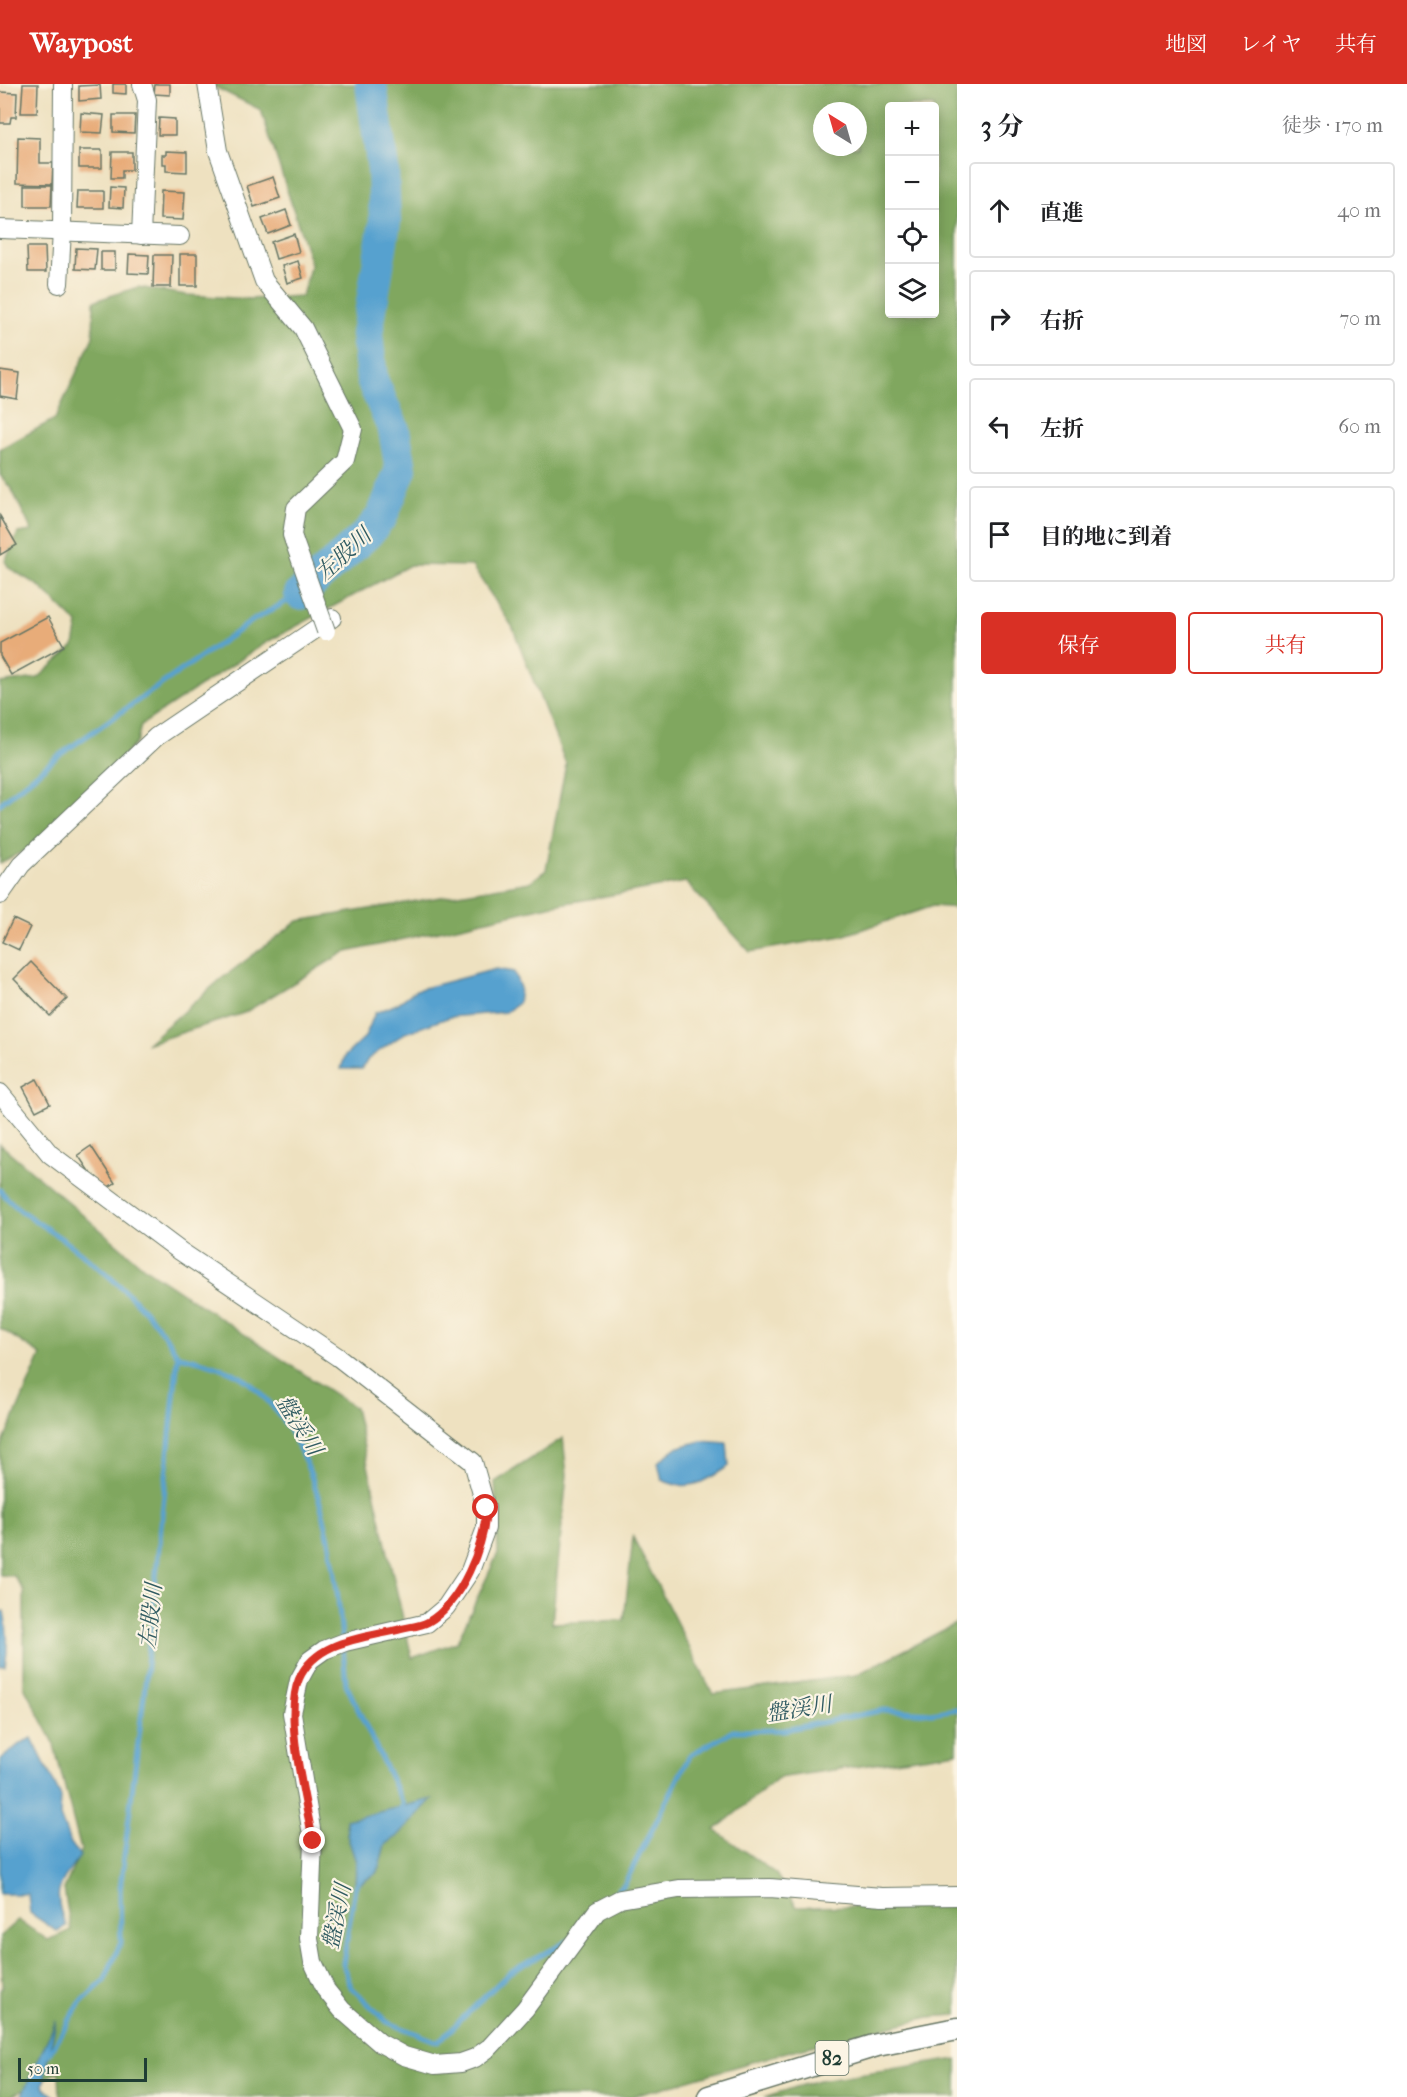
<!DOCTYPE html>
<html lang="ja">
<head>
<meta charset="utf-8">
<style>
  body { margin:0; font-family:"IM FELL French Canon","Noto Serif JP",serif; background:#f2f2f2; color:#202124 }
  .controls { position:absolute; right:18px; top:18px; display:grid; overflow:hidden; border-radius:6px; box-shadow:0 3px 15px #0003 }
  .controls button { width:54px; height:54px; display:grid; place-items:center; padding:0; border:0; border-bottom:2px solid #e0e0e0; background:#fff; color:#202124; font:30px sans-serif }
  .compass { position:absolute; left:813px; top:18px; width:54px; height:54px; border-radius:50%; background:#fff; box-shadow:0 3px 15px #0003; rotate:323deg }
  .scale { position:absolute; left:18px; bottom:15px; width:129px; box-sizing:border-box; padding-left:6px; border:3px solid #1f3d34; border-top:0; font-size:16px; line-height:21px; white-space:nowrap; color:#1f3d34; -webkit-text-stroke:4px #fcf5e5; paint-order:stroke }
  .stop { position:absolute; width:18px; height:18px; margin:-14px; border:4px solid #d93025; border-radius:50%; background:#fff }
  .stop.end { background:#d93025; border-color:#fff; box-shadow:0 2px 6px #0008 }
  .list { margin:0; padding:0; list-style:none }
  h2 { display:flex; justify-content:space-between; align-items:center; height:78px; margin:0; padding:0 24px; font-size:26px }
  h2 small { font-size:20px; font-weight:400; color:#757577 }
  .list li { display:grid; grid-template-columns:39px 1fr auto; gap:18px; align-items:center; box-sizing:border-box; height:96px; margin:0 12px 12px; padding:0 12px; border:2px solid #e0e0e0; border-radius:6px }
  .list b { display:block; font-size:22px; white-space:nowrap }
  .list em { font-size:20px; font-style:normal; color:#757577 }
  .actions { display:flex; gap:12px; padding:18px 24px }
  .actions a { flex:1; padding:14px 0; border:2px solid #d93025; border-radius:6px; text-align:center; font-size:21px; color:#d93025 }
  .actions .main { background:#d93025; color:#fff }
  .icon { flex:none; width:33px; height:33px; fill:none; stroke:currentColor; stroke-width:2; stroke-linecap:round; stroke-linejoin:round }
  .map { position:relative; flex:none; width:957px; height:2013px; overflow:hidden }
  header { display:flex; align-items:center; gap:36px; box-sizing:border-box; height:84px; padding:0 30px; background:#d93025; color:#fff }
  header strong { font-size:28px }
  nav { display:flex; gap:33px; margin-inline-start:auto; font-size:21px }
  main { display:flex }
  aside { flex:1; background:#fff }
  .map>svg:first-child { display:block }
  .forest { fill:#80a75e; stroke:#507249; stroke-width:1.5; fill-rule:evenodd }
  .water { fill:#57a1cf; stroke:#3b6f82; stroke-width:1.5 }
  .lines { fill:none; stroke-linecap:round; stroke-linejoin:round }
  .stream { stroke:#57a1cf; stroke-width:5 }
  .river { stroke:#57a1cf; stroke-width:32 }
  .building { fill:#e8ac79 }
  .minor-casing { stroke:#677665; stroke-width:20 }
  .major-casing { stroke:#677665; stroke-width:25 }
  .minor { stroke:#fff; stroke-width:18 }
  .major { stroke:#fff; stroke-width:22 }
  .minor-bridge-casing { stroke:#677665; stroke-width:20; stroke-linecap:butt }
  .minor-bridge { stroke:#fff; stroke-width:18 }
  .route { stroke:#d93025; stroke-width:8 }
  .labels { text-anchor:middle; stroke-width:4.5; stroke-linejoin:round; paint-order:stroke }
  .shield { fill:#fcf5e5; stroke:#617469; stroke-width:1.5 }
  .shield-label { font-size:20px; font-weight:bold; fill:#1f3d34 }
  .water-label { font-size:22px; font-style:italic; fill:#305b62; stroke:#fcf5e5 }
</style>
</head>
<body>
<header>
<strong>Waypost</strong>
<nav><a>地図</a><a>レイヤ</a><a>共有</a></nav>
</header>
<main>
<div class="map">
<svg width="957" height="2013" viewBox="0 0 957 2013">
  <rect width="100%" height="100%" fill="#fcf5e5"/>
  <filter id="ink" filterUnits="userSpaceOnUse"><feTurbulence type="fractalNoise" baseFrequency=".0167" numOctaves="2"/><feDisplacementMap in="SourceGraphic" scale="12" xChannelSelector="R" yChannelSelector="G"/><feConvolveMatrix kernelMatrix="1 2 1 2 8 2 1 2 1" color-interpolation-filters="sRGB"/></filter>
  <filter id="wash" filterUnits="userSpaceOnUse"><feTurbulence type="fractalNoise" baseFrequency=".008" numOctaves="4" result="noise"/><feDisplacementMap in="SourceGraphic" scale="24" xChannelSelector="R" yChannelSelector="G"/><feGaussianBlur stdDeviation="1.35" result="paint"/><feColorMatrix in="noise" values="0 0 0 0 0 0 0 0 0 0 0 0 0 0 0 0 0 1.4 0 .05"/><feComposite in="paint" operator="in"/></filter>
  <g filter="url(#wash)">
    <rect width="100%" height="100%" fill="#eee1c0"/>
    <g class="forest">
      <path d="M209,0h748v824l-24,-2 -91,30 -92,16 -64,-70 -137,24 -206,47 -99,60 -98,31 75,-65 77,-58 232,-39 16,-12 20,-106 -54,-138 -40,-60 -62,-1 -143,77 -126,83 -4,17 -105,105 -32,16v-180l38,-5 36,-32 4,-22 -39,-38 -30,-18 -4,-7 13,-28 14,-2 -20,-41 -12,-15v-26l55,-30 38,-82 1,-36 44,-14 48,8 64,4 52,-3 9,-32 -50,-154zM890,22h44v208h-44zM822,27h36v36h-36z"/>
      <polygon points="0,1060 145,1184 355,1324 412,1574 457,1558 498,1469 495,1398 563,1354 567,1391 552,1539 624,1536 633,1453 713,1610 856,1591 957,1539 957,1668 778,1694 715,1746 776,1790 797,1823 957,1821 957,1931 929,1933 783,1969 631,2013 60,2013 59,1987 10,2013 0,2013 0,1906 3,1902 0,1852 18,1836 48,1856 71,1846 64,1805 81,1766 53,1657 24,1602 24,1507 14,1492 0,1491 0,1366 41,1271 0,1244"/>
      <polygon points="957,1975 957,2013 764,2013 819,1996"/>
    </g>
    <g class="water">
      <polygon points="496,885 514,888 520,904 518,919 506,928 450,933 405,949 368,975 362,985 341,985 345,972 365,953 375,929 397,920 416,906"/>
      <path d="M701,1357l26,2 2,23c-23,15 -40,27 -67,14l-4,-18 18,-14z"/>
      <path d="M4,1527c4,19 5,36 1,55h-5v-54z"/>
      <path d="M32,1654l29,59 -1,19 10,26 10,14c-21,29 -29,35 -14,70l-9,5 -27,-18 -2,-19h-28v-134l21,-17z"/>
      <polygon points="432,1715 397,1753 385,1760 378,1788 355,1803 356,1778 347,1751 346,1736"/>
      <polygon points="56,1937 43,2002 55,2013 21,2013"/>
    </g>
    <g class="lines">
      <g class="stream">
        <polyline points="0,720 58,672 255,535 300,510"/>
        <path d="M0,1106c18,23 45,36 69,54 41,31 83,67 109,112l-34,339 -24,195 1,52 -17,39 -24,22 -31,51"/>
        <path d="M178,1272c18,3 55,14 69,25 72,57 88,172 95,257"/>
        <polyline points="343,1564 346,1600 403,1720 400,1726"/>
        <polyline points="359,1797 355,1803 343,1880 351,1903 387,1938 438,1958 510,1888 568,1857"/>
        <polyline points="614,1810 625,1799 690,1671 733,1647 784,1646 884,1626 931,1629 957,1625"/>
      </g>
      <polyline class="river" points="300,510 367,450 382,432 401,385 394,346 372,296 367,250 385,138 383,85 371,0"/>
    </g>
    <g id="blocks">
      <g class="building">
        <polygon points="23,0 38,0 37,29 21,29"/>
        <polygon points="113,0 126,0 126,10 113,9"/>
        <polygon points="155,0 170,0 170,11 154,10"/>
        <polygon points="100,1 101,15 79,17 79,2"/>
        <polygon points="0,8 17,9 16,33 11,33 10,39 0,39"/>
        <polygon points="81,29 104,31 102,49 80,48"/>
        <polygon points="113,31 135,31 134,49 113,48"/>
        <polygon points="159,34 175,35 175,51 158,51"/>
        <polygon points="18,53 40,54 40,79 53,79 52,100 17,99"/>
        <rect x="79" y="66" width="23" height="18"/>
        <polygon points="166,67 187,68 187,88 166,87 166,80 162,80 162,71 166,71"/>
        <polygon points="112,68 132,68 132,86 122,86 122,94 111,94"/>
        <polygon points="273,93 280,114 254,123 247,102"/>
        <polygon points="25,101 52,101 51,122 25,122"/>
        <polygon points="110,103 124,104 123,124 109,123"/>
        <polygon points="78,107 103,107 103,124 77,124"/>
        <polygon points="161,107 185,108 183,136 160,135"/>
        <polygon points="286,126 291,141 268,150 262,135"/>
        <polygon points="294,150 299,168 276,175 271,158"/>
        <polygon points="27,163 45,163 46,188 28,188"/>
        <polygon points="76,164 97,165 95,186 75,185"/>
        <rect x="101" y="168" width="14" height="18"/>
        <polygon points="129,170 149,171 148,190 128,189"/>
        <rect x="180" y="170" width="17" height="32"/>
        <polygon points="154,171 172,171 171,203 153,203"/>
        <polygon points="298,177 303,194 287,199 282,182"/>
        <polygon points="0,286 20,289 17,315 0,312"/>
        <polygon points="0,432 17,461 0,471"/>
        <polygon points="48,533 64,562 11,591 0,572 0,559"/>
        <polygon points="13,835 30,843 19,866 2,858"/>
        <polygon points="31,878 67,915 50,932 14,895"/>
        <polygon points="37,995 50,1020 36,1027 23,1003"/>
        <polygon points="91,1062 115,1099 102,1107 78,1071"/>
      </g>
    </g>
  </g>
  <g filter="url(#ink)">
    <use href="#blocks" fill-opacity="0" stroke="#677665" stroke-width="1.5"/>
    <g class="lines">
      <g class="minor-casing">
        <g id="minor">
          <polyline points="207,0 218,67 264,197 303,244 353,345 345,377 296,424 292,451 294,457"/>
          <polyline points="0,145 180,152"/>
          <polyline points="141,151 147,16 142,0"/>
          <polyline points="59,200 62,147 63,0"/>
          <polyline points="0,811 21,781 156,653 332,534"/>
          <polyline points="0,1009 50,1070 180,1167 338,1273 473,1378 486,1424 486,1444 470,1487 446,1523 427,1539 345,1558 324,1566 310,1576 299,1596 292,1629 313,1757 309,1854 313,1878 326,1906 342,1926 380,1959 404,1972 435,1981 461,1979 475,1974 490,1963 525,1925 597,1827 620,1815 679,1805 770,1804 882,1813 957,1812"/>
        </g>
      </g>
      <g class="major-casing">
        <polyline id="major" points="709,2013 877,1961 957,1945"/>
      </g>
      <use href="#minor" class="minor"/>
      <use href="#major" class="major"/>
      <g class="minor-bridge-casing">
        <polyline id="minor-bridge" points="294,457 326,547"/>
      </g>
      <use href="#minor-bridge" class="minor-bridge"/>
    </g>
  </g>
  <g class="lines" filter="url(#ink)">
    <path class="route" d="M313,1757c-7,-40 -30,-126 -14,-162 17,-39 66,-41 102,-50 8,-2 20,-3 27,-7 33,-19 57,-77 58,-114"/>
  </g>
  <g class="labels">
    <rect class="shield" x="815.5" y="1957" width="33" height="34" rx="4.5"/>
    <g class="shield-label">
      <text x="832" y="1981">82</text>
    </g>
    <g class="water-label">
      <text transform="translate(343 470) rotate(-43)" y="8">左股川</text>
      <text transform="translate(300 1341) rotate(58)" y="8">盤渓川</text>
      <text transform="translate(150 1532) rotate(-84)" y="8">左股川</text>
      <text transform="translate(799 1624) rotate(-9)" y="8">盤渓川</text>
      <text transform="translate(336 1832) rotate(-78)" y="8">盤渓川</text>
    </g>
  </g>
</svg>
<div class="controls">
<button>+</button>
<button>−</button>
<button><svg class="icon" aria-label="locate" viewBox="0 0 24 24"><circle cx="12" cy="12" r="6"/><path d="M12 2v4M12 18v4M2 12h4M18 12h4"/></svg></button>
<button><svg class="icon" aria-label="layers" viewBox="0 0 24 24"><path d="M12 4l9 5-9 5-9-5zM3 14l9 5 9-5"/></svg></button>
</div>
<svg class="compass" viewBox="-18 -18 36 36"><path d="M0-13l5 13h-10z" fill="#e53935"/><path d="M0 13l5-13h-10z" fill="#757577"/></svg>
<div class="scale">50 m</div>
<div class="stop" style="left:486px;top:1424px"></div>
<div class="stop end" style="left:313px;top:1757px"></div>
</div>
<aside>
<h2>3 分<small>徒歩 · 170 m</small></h2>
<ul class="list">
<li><svg class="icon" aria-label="ahead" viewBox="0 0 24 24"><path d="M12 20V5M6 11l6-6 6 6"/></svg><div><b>直進</b></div><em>40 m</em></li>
<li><svg class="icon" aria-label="right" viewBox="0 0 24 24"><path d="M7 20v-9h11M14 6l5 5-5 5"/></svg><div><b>右折</b></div><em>70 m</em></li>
<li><svg class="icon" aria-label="left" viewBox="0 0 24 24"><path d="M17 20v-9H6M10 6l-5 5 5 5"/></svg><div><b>左折</b></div><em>60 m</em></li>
<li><svg class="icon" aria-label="arrive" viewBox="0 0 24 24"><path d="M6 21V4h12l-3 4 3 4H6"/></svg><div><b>目的地に到着</b></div></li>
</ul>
<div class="actions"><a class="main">保存</a><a>共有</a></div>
</aside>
</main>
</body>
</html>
